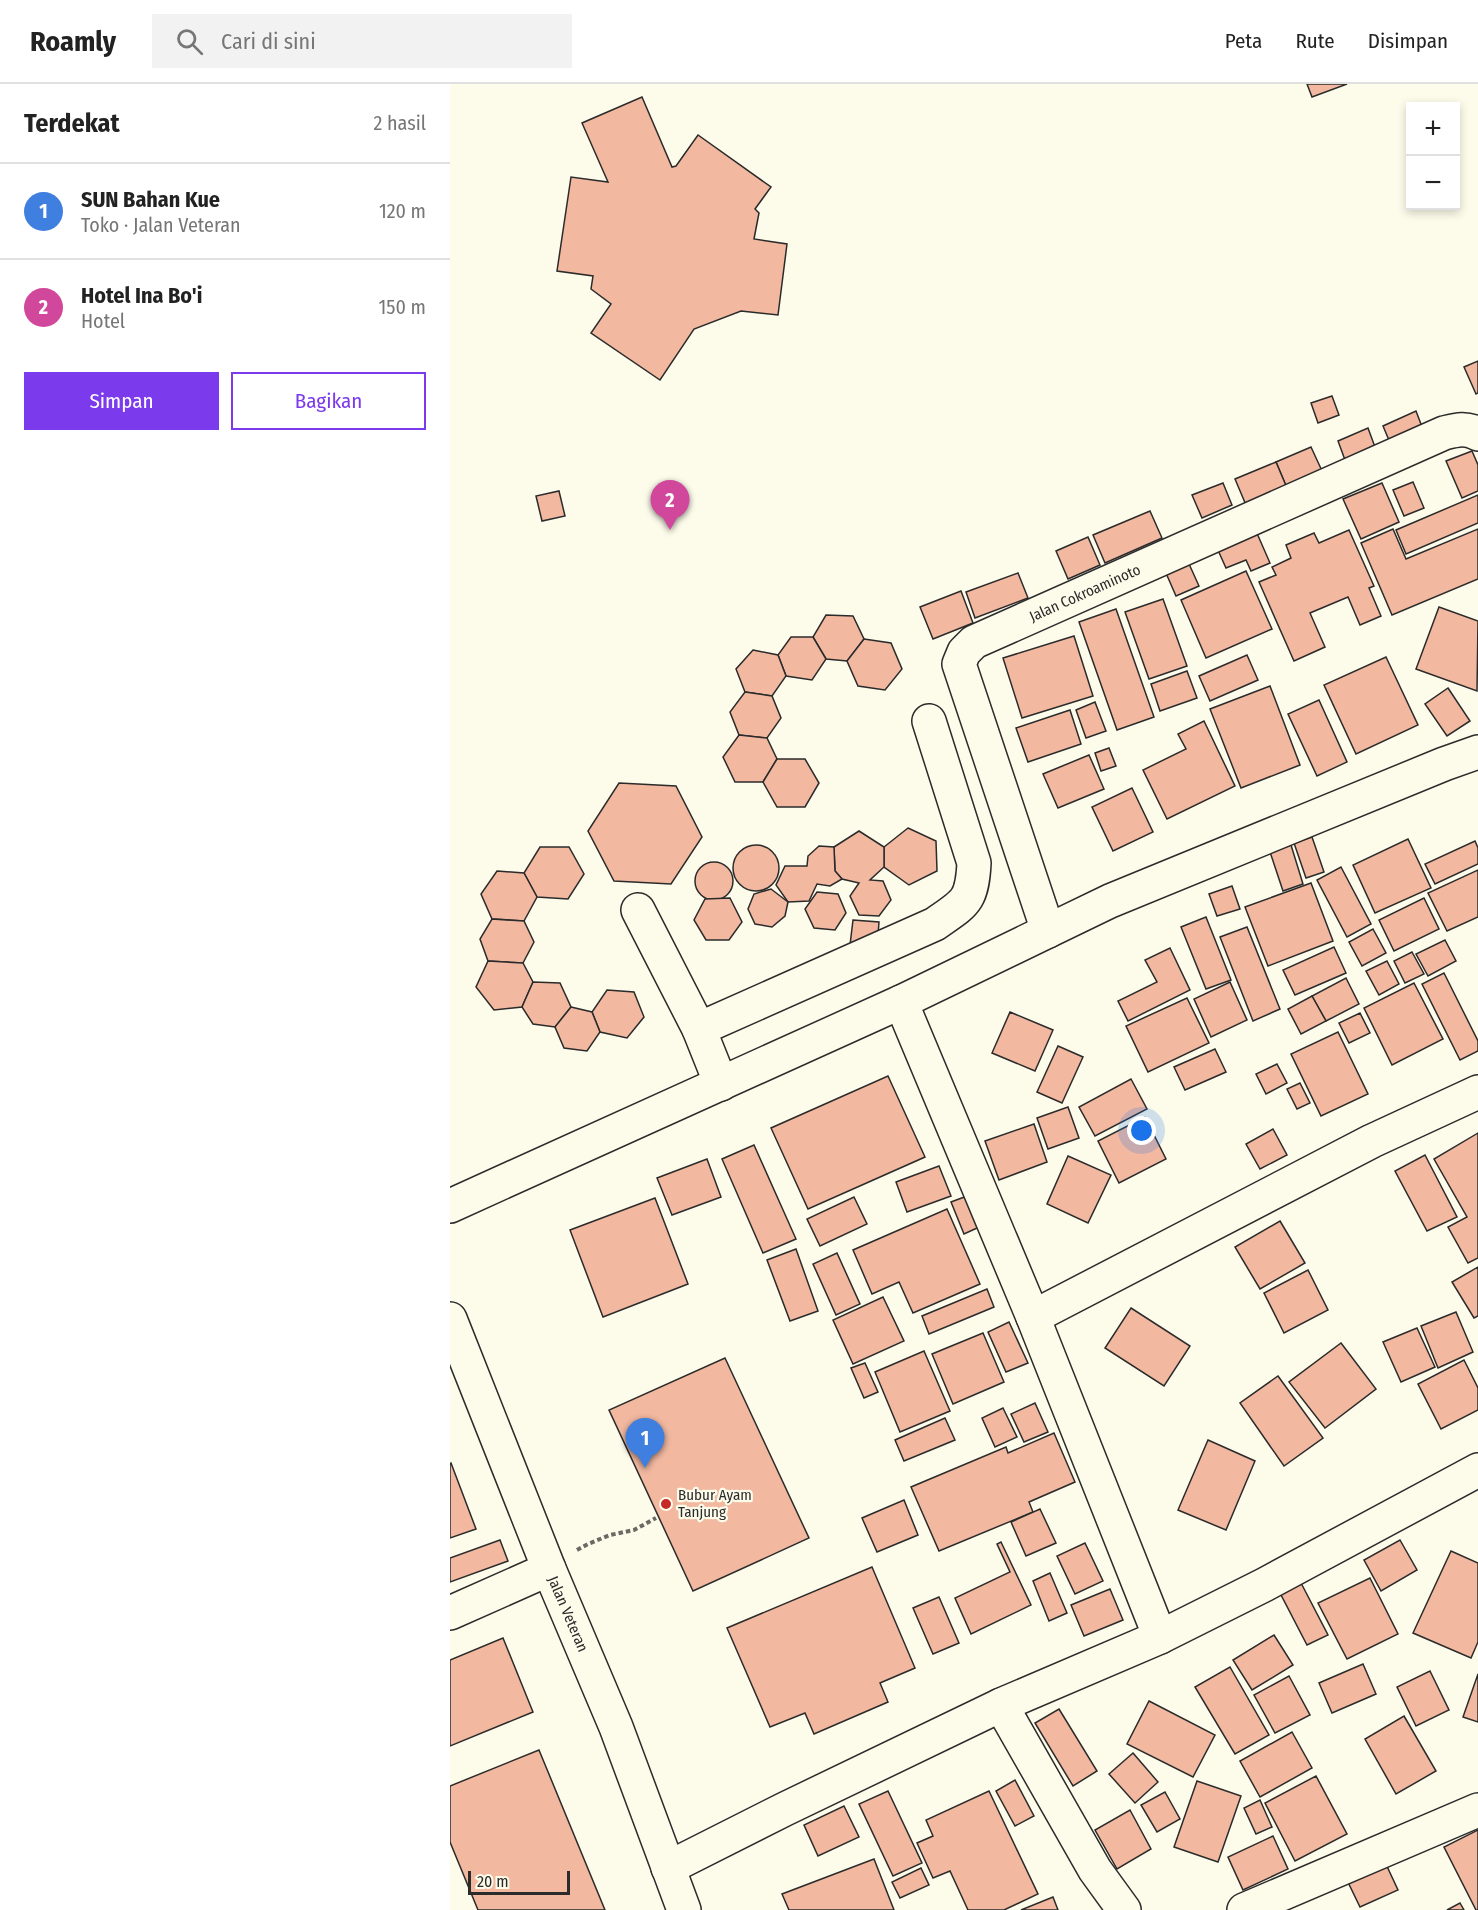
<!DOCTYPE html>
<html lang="id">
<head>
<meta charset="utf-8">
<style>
  body { margin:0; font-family:"Fira Sans Condensed",sans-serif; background:#f2f2f2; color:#222 }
  .controls { position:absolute; right:18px; top:18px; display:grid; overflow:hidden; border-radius:0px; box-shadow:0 3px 9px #0003 }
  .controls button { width:54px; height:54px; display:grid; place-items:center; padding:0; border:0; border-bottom:2px solid #e0e0e0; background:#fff; color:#222; font:30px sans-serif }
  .scale { position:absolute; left:18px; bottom:15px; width:102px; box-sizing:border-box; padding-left:6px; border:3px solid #2b2b2b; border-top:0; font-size:16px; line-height:21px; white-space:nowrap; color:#2b2b2b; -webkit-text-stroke:4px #fdfbea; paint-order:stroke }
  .you { position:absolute; left:692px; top:1047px; width:21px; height:21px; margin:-15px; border:4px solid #fff; border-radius:50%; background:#1a73e8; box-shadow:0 0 0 9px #1a73e833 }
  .badge { display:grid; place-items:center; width:39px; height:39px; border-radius:50%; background:#7c3aed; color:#fff; font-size:20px; font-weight:700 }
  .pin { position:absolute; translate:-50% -50px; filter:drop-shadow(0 2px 3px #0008) }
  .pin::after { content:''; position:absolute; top:32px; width:21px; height:18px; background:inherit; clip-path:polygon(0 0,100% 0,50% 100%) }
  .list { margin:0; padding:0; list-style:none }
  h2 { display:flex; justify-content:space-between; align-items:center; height:78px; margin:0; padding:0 24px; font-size:26px }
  h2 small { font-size:20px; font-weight:400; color:#767676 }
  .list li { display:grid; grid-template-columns:39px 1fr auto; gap:18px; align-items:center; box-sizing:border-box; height:96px; padding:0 24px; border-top:2px solid #e0e0e0 }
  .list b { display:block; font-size:22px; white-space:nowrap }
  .list p { margin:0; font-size:20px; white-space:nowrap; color:#767676 }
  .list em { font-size:20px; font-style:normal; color:#767676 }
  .actions { display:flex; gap:12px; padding:18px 24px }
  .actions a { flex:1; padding:14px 0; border:2px solid #7c3aed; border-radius:0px; text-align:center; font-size:21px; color:#7c3aed }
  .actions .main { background:#7c3aed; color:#fff }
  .icon { flex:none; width:33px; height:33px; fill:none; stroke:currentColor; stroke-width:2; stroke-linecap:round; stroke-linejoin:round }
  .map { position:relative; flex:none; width:1028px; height:1826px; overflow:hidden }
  header { display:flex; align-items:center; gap:36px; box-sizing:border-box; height:84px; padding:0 30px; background:#fff; border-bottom:2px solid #e0e0e0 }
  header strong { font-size:28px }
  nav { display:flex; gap:33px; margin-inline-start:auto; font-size:21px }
  .search { width:420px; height:54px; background:#f2f2f2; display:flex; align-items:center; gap:15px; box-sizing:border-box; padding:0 21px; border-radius:0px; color:#767676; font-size:22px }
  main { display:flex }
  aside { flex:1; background:#fff }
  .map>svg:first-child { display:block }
  .building { fill:#f2b8a0; stroke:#2b2b2b; stroke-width:1.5 }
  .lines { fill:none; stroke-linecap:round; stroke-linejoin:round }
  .minor-casing { stroke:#2b2b2b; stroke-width:36 }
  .major-casing { stroke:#2b2b2b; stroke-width:36 }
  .path { stroke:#6a6964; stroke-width:4; stroke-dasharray:4.5 3; stroke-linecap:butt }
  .minor { stroke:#fdfbea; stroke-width:33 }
  .major { stroke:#fdfbea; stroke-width:33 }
  .poi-dot { fill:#c62828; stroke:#fdfbea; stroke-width:2 }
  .labels { text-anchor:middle; stroke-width:4.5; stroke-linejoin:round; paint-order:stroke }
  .street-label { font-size:15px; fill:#2b2b2b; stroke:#fdfbea }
  .poi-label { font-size:15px; fill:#2b2b2b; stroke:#fdfbea; text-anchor:start }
</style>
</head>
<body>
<header>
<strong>Roamly</strong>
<div class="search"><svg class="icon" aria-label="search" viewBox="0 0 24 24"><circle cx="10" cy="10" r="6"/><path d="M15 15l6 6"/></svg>Cari di sini</div>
<nav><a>Peta</a><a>Rute</a><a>Disimpan</a></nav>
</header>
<main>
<aside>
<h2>Terdekat<small>2 hasil</small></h2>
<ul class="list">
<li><span class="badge" style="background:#3f7fe0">1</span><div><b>SUN Bahan Kue</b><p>Toko · Jalan Veteran</p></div><em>120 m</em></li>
<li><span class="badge" style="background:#d1479c">2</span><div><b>Hotel Ina Bo'i</b><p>Hotel</p></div><em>150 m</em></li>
</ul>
<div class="actions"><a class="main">Simpan</a><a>Bagikan</a></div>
</aside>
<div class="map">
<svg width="1028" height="1826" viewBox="0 0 1028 1826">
  <rect width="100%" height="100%" fill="#fdfbea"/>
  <g class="building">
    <polygon points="857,0 897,0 862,13"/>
    <polygon points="192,13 222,83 226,82 248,51 321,103 305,125 309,129 304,155 337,160 328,231 291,227 244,245 210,296 141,249 161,220 141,205 143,192 107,187 121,93 158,98 132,39"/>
    <polygon points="1028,277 1028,309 1026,310 1014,283"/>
    <polygon points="882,312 889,331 868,339 861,319"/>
    <polygon points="966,327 974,348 941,361 933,342"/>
    <polygon points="918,344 925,363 895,376 888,357"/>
    <polygon points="861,363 873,389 837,404 826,378"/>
    <polygon points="1022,367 1028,381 1028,407 1012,414 996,377"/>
    <polygon points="826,378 837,404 796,421 785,395"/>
    <polygon points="963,398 974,424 954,432 943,406"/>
    <polygon points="773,399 782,421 752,434 742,411"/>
    <polygon points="932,399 949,438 911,455 893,415"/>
    <polygon points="109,407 115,432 92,437 86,412"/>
    <polygon points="1028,411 1028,439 956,470 946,446"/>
    <polygon points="700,427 712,454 655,479 643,451"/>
    <polygon points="943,445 956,475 1028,445 1028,495 942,531 911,459"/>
    <polygon points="899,446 924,502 919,504 931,532 910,541 898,513 860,529 875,563 844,577 809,498 826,491 822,483 841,474 836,461 864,449 869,459"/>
    <polygon points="806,447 820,479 801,487 796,476 776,484 767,464"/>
    <polygon points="638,453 650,481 618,495 606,467"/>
    <polygon points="735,471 749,502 726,512 712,480"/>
    <polygon points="796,487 822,545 756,574 731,516"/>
    <polygon points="568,489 578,514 525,534 516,508"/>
    <polygon points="511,507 523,539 483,555 470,523"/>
    <polygon points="713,515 737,582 699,595 675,528"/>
    <polygon points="989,523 1028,537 1027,607 966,585"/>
    <polygon points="666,525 704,633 667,646 629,538"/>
    <polygon points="376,531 403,532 414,555 397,577 376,575 363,553"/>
    <polygon points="624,552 643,612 572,634 553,574"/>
    <polygon points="341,553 363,553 376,575 362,596 336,592 328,571"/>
    <polygon points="414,555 441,559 452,585 435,606 408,602 397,577"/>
    <polygon points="303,566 328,571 336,592 322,612 295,608 286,585"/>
    <polygon points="797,571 808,596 760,617 749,592"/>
    <polygon points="936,573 968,641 906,670 874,601"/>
    <polygon points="737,587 747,614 710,627 701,600"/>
    <polygon points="820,602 850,681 791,704 760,625"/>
    <polygon points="998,604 1020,637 997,652 975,620"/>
    <polygon points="295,608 322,612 331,634 317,654 289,651 280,628"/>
    <polygon points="869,616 897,678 867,692 838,630"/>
    <polygon points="645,618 656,647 636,654 626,626"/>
    <polygon points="620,626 631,660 578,678 566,644"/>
    <polygon points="754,637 785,702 717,735 693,686 736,665 728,650"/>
    <polygon points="289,651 317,654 327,675 313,698 285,698 273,673"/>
    <polygon points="659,664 666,682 651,687 645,669"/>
    <polygon points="639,671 654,705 608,724 593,690"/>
    <polygon points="327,675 355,675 369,699 355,723 327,723 313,698"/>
    <polygon points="169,699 226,702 252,753 221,800 164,797 138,747"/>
    <polygon points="682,704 703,748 663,767 642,723"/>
    <polygon points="458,744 486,757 487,787 459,801 434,783 434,763"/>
    <polygon points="409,747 434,763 434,783 420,796 433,797 441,816 429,832 409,831 400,812 409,799 392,795 385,787 384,763"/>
    <polygon points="862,753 874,788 856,794 844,759"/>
    <polygon points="958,755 981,804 925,829 903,781"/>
    <polygon points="1025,757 1028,764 1028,780 985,800 975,780"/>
    <polygon points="841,761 853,800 833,807 820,768"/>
    <circle cx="306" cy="784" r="23"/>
    <polygon points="369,762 384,763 385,787 392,795 380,802 367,800 359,817 338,818 326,801 335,782 357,782 358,772"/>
    <polygon points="90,763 119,763 134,790 118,815 87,813 74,789"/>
    <circle cx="264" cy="797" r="19"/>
    <polygon points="891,783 921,840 897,853 867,796"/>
    <polygon points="1028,786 1028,833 997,847 978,809"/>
    <polygon points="47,787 74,789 87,813 74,837 42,835 31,810"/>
    <polygon points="861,799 883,857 818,882 795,823"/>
    <polygon points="782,802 790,825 767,832 759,810"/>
    <polygon points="321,805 338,818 335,832 322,843 305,840 298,825 304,810"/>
    <polygon points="367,808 388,810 396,829 385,846 364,844 355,825"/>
    <polygon points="280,814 292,838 279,856 256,856 244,836 255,815"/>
    <polygon points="974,814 989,845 944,867 929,836"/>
    <polygon points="756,833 781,896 756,905 731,843"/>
    <polygon points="42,835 74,837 84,858 73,879 38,877 30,855"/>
    <polygon points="403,836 429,838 427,864 400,861"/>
    <polygon points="797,843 830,925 803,937 770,853"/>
    <polygon points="923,845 936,869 912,882 899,858"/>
    <polygon points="995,856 1006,877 978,892 966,870"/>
    <polygon points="884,863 896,889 845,911 833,886"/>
    <polygon points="720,864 740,906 678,937 668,917 707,898 695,876"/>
    <polygon points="962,868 974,890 955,899 944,877"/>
    <polygon points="38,877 73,879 83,898 72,923 44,926 26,903"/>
    <polygon points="937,877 949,900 929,911 916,887"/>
    <polygon points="994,889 1028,957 1028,967 1010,976 972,900"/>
    <polygon points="896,894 909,920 876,937 862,912"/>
    <polygon points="83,898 110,899 121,923 105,943 83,940 72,923"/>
    <polygon points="780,898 797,936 761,953 744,915"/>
    <polygon points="964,899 993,955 942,981 914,924"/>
    <polygon points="157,906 184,908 194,933 177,954 150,948 142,928"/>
    <polygon points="862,912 876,937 851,950 838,925"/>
    <polygon points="737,914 759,959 698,988 676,942"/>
    <polygon points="121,923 142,928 150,948 137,967 114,964 105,943"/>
    <polygon points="560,928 603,946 585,987 542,969"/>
    <polygon points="910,929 920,949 899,959 889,939"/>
    <polygon points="888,948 918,1010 871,1032 841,970"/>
    <polygon points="608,962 633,973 612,1019 587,1008"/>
    <polygon points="765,965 776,988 735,1006 724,983"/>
    <polygon points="827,980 837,999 816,1010 806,990"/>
    <polygon points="438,992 475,1073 358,1125 321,1044"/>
    <polygon points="681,995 697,1025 645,1052 629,1023"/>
    <polygon points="850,999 860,1019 847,1025 837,1005"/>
    <polygon points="618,1023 629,1054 598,1065 587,1034"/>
    <polygon points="695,1033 716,1075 669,1099 648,1057"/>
    <polygon points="584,1040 597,1078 549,1096 535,1057"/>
    <polygon points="823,1045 837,1071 810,1085 796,1060"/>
    <polygon points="1028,1049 1028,1174 1018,1179 998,1143 1017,1133 984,1075"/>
    <polygon points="304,1061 346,1155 313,1169 272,1075"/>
    <polygon points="975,1071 1007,1133 977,1147 945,1087"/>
    <polygon points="618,1072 661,1091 638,1139 597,1120"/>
    <polygon points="257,1075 271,1113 222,1131 207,1094"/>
    <polygon points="489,1082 501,1112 457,1128 446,1098"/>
    <polygon points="525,1109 538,1139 514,1150 501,1118"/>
    <polygon points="404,1113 417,1140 370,1162 357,1135"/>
    <polygon points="205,1114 238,1200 153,1233 120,1146"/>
    <polygon points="497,1125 530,1200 463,1229 449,1198 422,1210 403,1166"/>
    <polygon points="830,1137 855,1179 810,1205 785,1163"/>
    <polygon points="346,1165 368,1227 340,1237 317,1176"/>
    <polygon points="387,1169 410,1220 386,1231 363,1180"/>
    <polygon points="1028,1183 1028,1232 1024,1234 1002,1198"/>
    <polygon points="858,1186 878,1226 834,1249 814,1209"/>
    <polygon points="537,1205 544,1223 479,1250 472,1232"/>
    <polygon points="433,1213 454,1257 403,1280 383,1236"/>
    <polygon points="681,1224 740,1262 714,1302 655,1264"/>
    <polygon points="1006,1228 1023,1268 988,1284 971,1242"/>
    <polygon points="559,1238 578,1279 556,1288 538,1248"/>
    <polygon points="967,1244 985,1283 951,1298 933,1258"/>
    <polygon points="533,1249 554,1298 503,1320 482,1270"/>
    <polygon points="891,1259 926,1305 875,1344 839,1298"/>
    <polygon points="474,1267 500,1327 450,1348 425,1288"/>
    <polygon points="275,1274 359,1454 243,1507 159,1326"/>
    <polygon points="1014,1276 1028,1304 1028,1326 991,1345 968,1300"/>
    <polygon points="415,1279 428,1308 414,1314 401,1284"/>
    <polygon points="828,1292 873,1354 834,1382 790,1319"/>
    <polygon points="585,1319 598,1348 574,1358 561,1330"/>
    <polygon points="553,1324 567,1353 545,1363 532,1334"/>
    <polygon points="495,1334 505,1356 454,1377 445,1356"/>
    <polygon points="604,1349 625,1398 579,1418 583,1428 489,1467 461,1403 556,1363 558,1369"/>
    <polygon points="758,1356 805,1377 776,1446 728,1426"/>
    <polygon points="1,1379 26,1445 0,1454 0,1380"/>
    <polygon points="454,1416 468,1451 427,1468 412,1434"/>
    <polygon points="590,1425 606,1459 576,1472 561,1438"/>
    <polygon points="50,1456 58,1477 0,1498 0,1474"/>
    <polygon points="950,1456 967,1486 931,1507 914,1476"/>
    <polygon points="551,1458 581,1521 521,1550 505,1514 560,1488 547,1460"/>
    <polygon points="635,1459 653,1497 625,1510 607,1472"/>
    <polygon points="1001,1467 1028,1479 1028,1558 1021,1574 963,1549"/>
    <polygon points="422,1483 465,1584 430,1599 438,1618 364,1650 355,1629 320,1643 277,1544"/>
    <polygon points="600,1489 617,1529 599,1537 583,1497"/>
    <polygon points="920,1494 948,1550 897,1575 868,1519"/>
    <polygon points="850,1497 878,1551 857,1561 829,1507"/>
    <polygon points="660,1505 673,1536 634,1552 621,1521"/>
    <polygon points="489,1513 509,1559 483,1570 463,1524"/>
    <polygon points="824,1551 843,1581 802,1606 783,1576"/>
    <polygon points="53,1554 83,1628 0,1662 0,1576"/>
    <polygon points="913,1580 926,1610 882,1629 869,1599"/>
    <polygon points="780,1583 819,1651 785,1670 745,1603"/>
    <polygon points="980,1587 999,1626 966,1642 947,1603"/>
    <polygon points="1028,1590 1028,1638 1013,1633"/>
    <polygon points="839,1592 860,1631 825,1649 804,1611"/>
    <polygon points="699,1617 765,1651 743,1693 677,1660"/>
    <polygon points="609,1625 647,1687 623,1702 585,1639"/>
    <polygon points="954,1632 986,1687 946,1710 915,1655"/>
    <polygon points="842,1648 862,1684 810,1713 790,1677"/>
    <polygon points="89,1666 155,1826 28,1826 0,1758 0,1702"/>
    <polygon points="683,1669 708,1698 685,1719 659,1690"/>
    <polygon points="866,1692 897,1750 845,1777 815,1719"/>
    <polygon points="565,1696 584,1732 565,1742 546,1707"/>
    <polygon points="747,1697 791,1712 768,1778 724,1763"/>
    <polygon points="438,1707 472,1779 443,1792 409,1720"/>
    <polygon points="539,1707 588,1810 554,1826 518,1826 500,1787 483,1794 467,1759 483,1752 476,1736"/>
    <polygon points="715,1708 730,1735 707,1748 691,1721"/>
    <polygon points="810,1716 822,1743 806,1750 794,1724"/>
    <polygon points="394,1722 409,1753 368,1772 354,1741"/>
    <polygon points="680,1726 701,1765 667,1785 645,1746"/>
    <polygon points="1028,1746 1028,1826 1026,1826 994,1763"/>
    <polygon points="823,1752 838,1785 793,1806 778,1773"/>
    <polygon points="424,1775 444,1826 339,1826 332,1810"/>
    <polygon points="934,1776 948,1806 910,1823 896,1794"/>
    <polygon points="471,1784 479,1801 450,1814 442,1798"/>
    <polygon points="603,1813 608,1826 571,1826"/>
    <polygon points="1010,1819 1014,1826 997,1826"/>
  </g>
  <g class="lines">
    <g class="minor-casing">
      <g id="minor">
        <polyline points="188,826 249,945 271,1000"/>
        <path d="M598,847l-89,-267 5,-12 10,-10 470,-209c12,-3 22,-6 34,1"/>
        <polyline points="451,918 583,1233 710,1553"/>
        <path d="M249,945l236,-105c30,-21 37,-22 39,-61l-45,-142"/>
        <polyline points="0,1122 451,918 660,817 994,680 1028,668"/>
        <polyline points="583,1233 922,1057 1028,1008"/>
        <polyline points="0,1529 99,1485"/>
        <polyline points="551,1621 645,1786 674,1826"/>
        <polyline points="218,1784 335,1725 551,1621 710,1553 814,1501 1028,1386"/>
        <polyline points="794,1826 1028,1726"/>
      </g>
    </g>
    <g class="major-casing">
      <polyline id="major" points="0,1235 99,1485 166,1643 234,1826"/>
    </g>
    <polyline class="path" points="127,1466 138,1460 160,1451 184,1446 206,1434"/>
    <use href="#minor" class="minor"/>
    <use href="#major" class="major"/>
  </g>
  <circle class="poi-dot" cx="216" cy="1420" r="6"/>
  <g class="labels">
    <g class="street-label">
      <text transform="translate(635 509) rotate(-24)" y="5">Jalan Cokroaminoto</text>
      <text transform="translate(118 1530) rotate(67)" y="5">Jalan Veteran</text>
    </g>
    <g class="poi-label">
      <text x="228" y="1416">Bubur Ayam<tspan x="228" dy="17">Tanjung</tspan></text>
    </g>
  </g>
</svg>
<div class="controls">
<button>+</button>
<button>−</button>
</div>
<div class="scale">20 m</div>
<div class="you"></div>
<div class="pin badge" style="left:195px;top:1384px;background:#3f7fe0">1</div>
<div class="pin badge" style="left:220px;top:446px;background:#d1479c">2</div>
</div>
</main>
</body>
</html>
